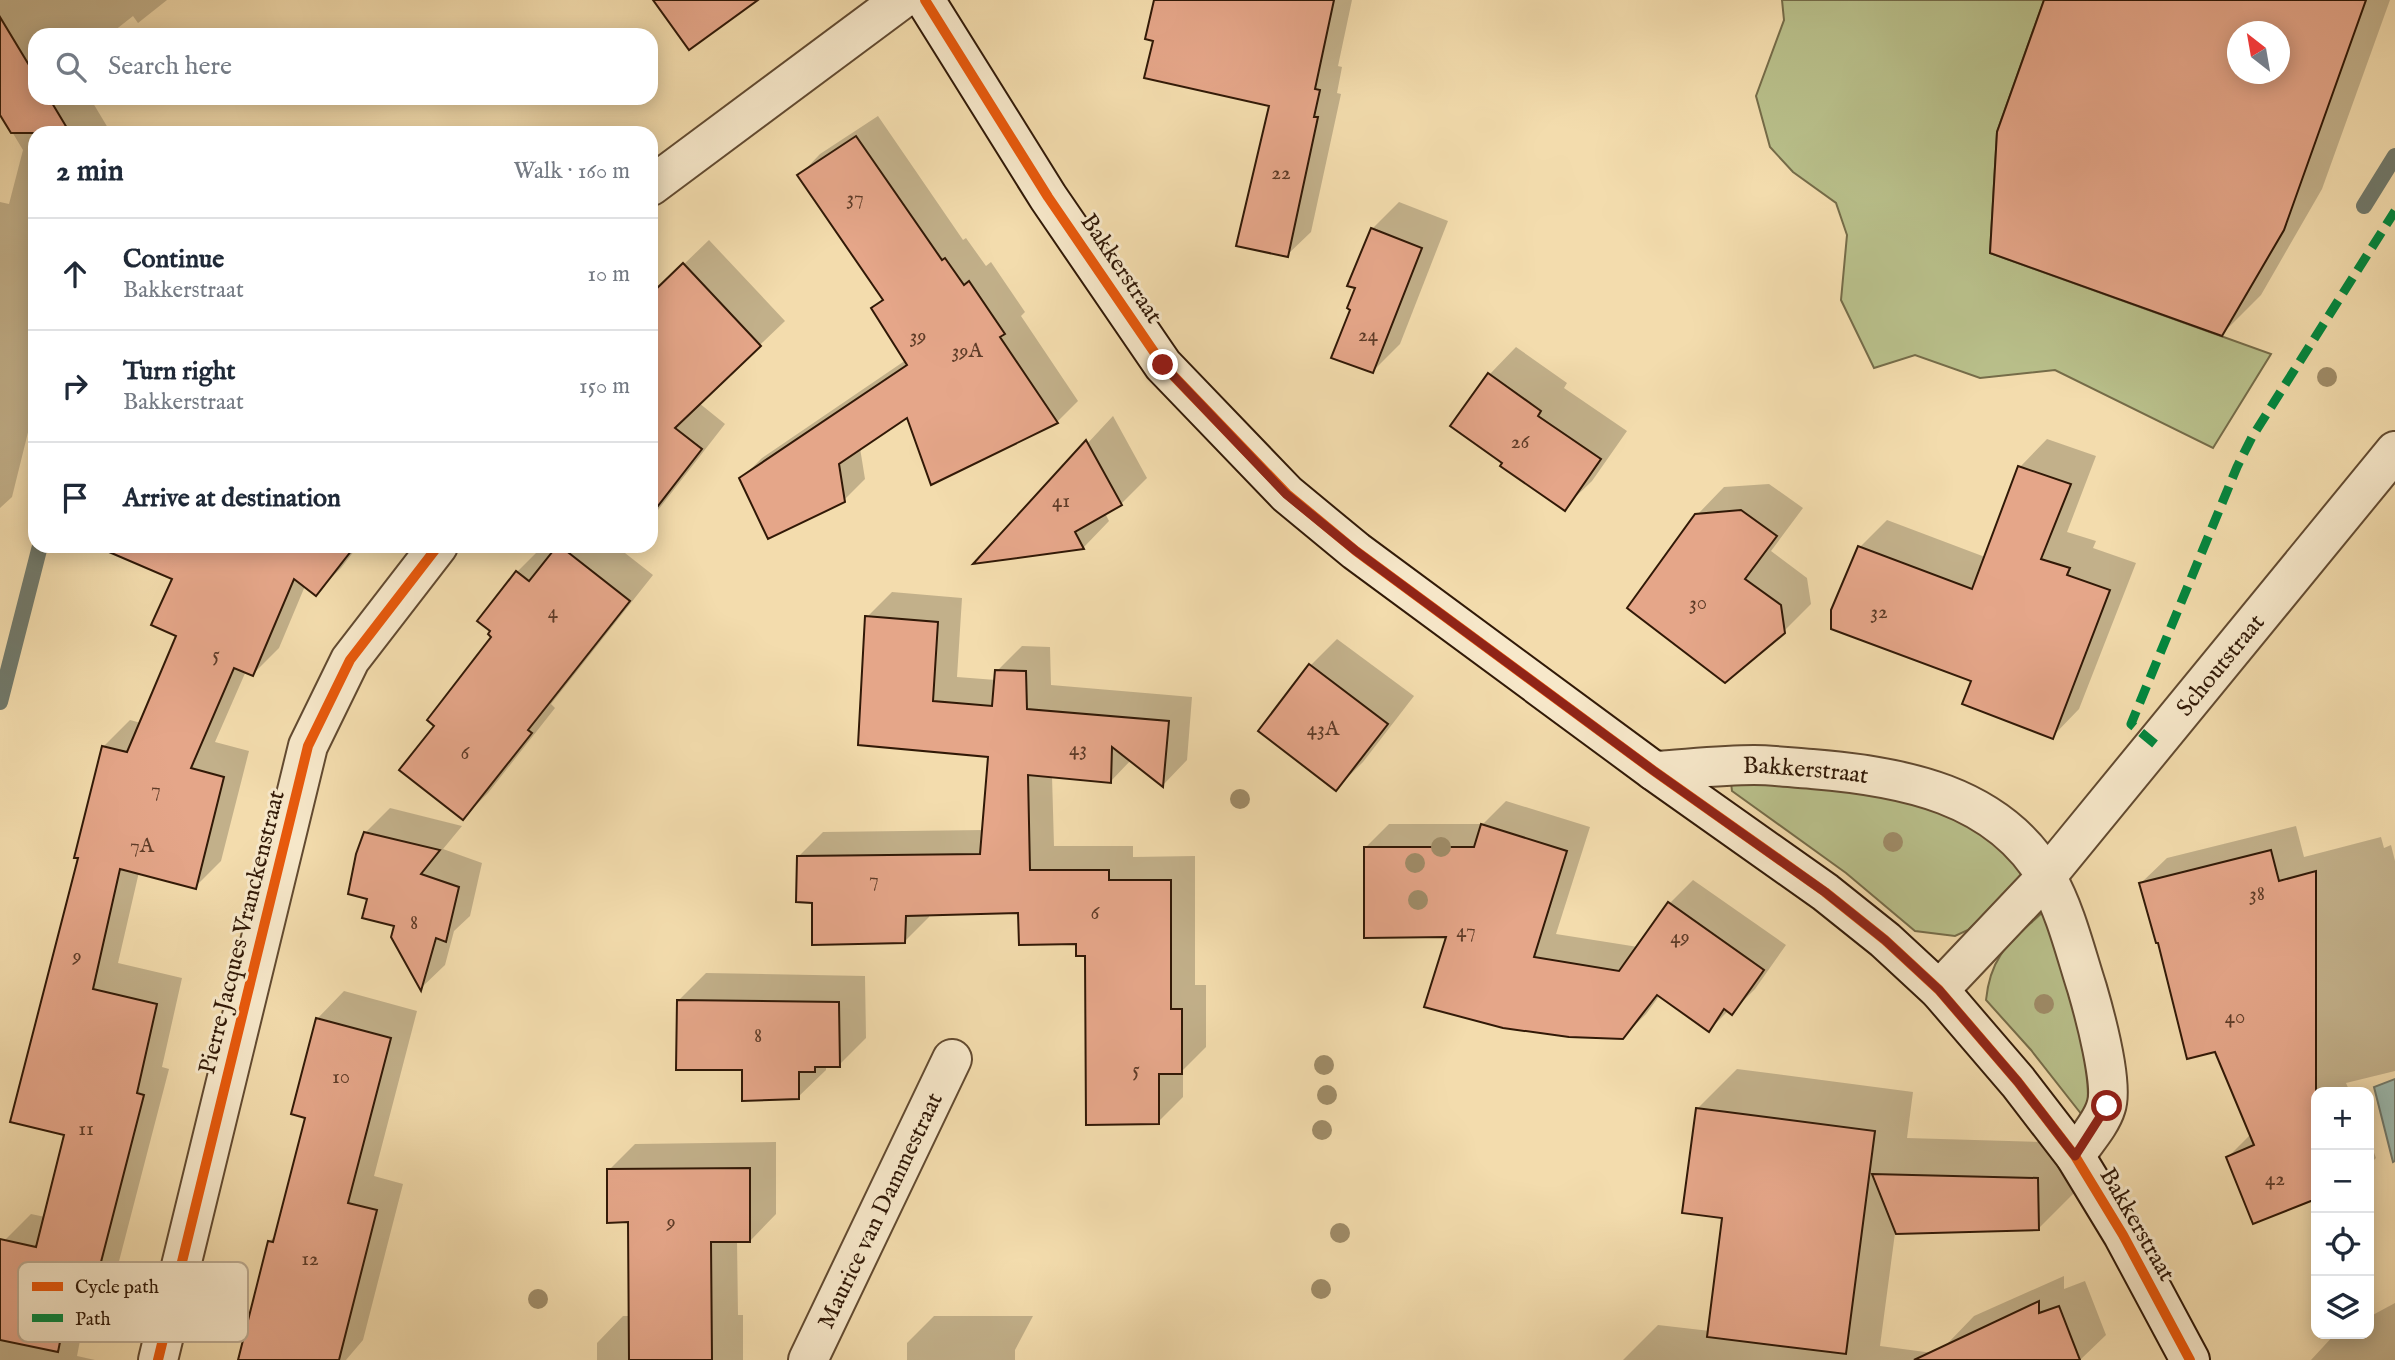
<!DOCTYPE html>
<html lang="en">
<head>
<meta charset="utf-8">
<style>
  body { margin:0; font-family:"IM FELL English",serif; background:#f2f2f3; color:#1f2937 }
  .controls { position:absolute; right:21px; bottom:21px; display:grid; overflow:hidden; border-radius:14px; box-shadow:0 4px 18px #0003 }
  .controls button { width:63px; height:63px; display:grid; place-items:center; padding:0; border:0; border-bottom:2px solid #e0e1e3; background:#fff; color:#1f2937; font:35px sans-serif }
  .compass { position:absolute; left:2227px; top:21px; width:63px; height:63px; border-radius:50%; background:#fff; box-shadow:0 4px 18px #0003; rotate:329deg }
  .stop { position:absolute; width:21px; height:21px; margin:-16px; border:5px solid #8f2418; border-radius:50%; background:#fff }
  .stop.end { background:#8f2418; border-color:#fff; box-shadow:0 2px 7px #0008 }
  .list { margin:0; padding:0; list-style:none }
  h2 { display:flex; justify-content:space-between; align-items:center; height:91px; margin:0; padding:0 28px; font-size:30px }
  h2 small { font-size:23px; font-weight:400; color:#747a83 }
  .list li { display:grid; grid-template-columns:46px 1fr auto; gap:21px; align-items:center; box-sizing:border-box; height:112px; padding:0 28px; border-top:2px solid #e0e1e3 }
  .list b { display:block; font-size:26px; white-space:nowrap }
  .list p { margin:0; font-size:23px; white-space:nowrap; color:#747a83 }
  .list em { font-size:23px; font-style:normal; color:#747a83 }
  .icon { flex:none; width:38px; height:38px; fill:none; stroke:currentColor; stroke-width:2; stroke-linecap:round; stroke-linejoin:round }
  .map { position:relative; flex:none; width:2395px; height:1360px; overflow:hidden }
  .search { position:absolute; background:#fff; box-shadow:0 4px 18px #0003; left:28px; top:28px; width:630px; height:77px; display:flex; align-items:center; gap:18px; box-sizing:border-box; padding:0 24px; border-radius:21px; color:#747a83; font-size:26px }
  .panel { position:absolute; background:#fff; box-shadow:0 4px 18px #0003; left:28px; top:126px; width:630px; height:427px; border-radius:21px }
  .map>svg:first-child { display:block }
  .green { fill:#b9c08b; stroke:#756c49; stroke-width:2 }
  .water { fill:#9cbaaf; stroke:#717a6c; stroke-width:2 }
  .shadow { fill:#0003; fill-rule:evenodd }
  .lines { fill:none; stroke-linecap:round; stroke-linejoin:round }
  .stream { stroke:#717a6c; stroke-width:16 }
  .building { fill:#e5a689; stroke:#311907; stroke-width:2; fill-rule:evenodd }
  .street-casing { stroke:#624a30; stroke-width:42 }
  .secondary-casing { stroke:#311907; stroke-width:42 }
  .street { stroke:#f7e8ca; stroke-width:38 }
  .secondary { stroke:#f7e8ca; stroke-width:38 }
  .quiet { stroke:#00873e; stroke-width:9; stroke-dasharray:18 9; stroke-linecap:butt }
  .cycleway-casing { stroke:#f7e8ca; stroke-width:15 }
  .cycleway { stroke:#e8590c; stroke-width:10 }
  .tree { fill:#9f8c68 }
  .route { stroke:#8f2418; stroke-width:9 }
  .labels { text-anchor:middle; stroke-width:6; stroke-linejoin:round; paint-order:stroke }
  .number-label { font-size:21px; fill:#5e3c28 }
  .street-label { font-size:24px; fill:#311907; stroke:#f7e8ca }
  .key { fill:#f7e8ca; stroke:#bcaa90; stroke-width:2 }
  .key-label { font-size:19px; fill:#311907 }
</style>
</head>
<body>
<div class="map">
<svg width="2395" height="1360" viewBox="0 0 2395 1360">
  <rect width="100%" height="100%" fill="#f3dcad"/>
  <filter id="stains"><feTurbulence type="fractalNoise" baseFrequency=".00286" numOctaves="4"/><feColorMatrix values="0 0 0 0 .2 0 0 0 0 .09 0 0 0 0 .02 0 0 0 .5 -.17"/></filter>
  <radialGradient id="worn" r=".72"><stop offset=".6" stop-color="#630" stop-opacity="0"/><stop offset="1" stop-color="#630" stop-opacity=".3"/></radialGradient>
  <g class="green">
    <polygon points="1782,0 2044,0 1997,132 1990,253 2271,354 2213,448 2055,370 1980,378 1915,355 1874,368 1841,300 1847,235 1836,203 1793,172 1770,147 1756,96 1784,20"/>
    <polygon points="1731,783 1857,786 1960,814 2027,873 1968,930 1955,936 1915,931 1846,873 1732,791"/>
    <path d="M2047,908l48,181 -13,26 -51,-65 -45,-50c5,-49 28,-60 61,-92z"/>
  </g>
  <polygon class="water" points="2395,1079 2395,1161 2393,1162 2374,1087"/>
  <g class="shadow">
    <polygon points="0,0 167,0 138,23 133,16 109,35 35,35 35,98 90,98 111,133 35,133 35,404 12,497 0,508 0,202 9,204 23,150 0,112"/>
    <polygon points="1156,0 1352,0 1338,66 1342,67 1337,93 1341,94 1311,232 1287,255 1272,105 1155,40"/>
    <path d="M2046,0h344l-68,189 -61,106 -39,39zM2238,32h42v42h-42z"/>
    <polygon points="878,116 963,240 966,238 986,266 991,262 1025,312 1021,316 1078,401 1057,422 908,415 860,448 865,479 844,500 741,479 762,458 906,360 873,309 884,298 799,176 820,154"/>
    <polygon points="1399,202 1448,221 1400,344 1373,371 1353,309 1372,229"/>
    <polygon points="709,240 785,321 699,403 725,424 651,519 651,296"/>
    <polygon points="1516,347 1567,383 1564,388 1627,431 1592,481 1564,508 1489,375"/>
    <polygon points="1113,416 1147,478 1121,504 1105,513 1109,521 1084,547 977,562"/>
    <polygon points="2047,439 2096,456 2067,532 2096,541 2093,548 2136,563 2079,709 2052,737 1973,680 1860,547 1887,520 1985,557 2020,467"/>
    <polygon points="1769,484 1803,508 1771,551 1807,578 1811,604 1784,631 1697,515 1724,487"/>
    <polygon points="107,546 358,546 341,568 315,594 305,586 279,648 253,674 246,671 215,742 249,751 221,861 195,887 139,872 118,963 182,978 162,1067 169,1069 117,1269 89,1295 77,1356 95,1360 0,1360 0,1265 5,1240 31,1214 45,1217 66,1134 80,857 104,746 130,720 141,723 179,635 174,578"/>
    <polygon points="559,546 630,546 625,553 653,575 551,704 555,708 488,793 463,818 436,725 494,636 492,631 479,621 517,572 542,547 552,555"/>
    <polygon points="892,592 962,598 957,677 996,680 997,671 1022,646 1050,647 1051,685 1192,697 1187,760 1163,785 1131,760 1111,781 1052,776 1054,846 1133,846 1133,857 1195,856 1195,985 1206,985 1206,1047 1183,1070 1183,1097 1158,1122 1086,954 1078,942 1020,911 929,914 929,917 904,942 814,901 799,856 823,832 984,830 990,755 860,743 867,617"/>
    <polygon points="1337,639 1414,696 1363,762 1336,789 1310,666"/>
    <polygon points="1506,801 1590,827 1556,934 1638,947 1670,903 1693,880 1786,945 1755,989 1732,1012 1729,1010 1709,1030 1660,995 1646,1014 1622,1038 1448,935 1365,848 1389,824 1483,824"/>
    <polygon points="390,808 462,826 443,849 482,863 470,916 454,931 445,965 421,988 396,924 369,898 366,832"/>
    <polygon points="2296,826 2304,857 2381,837 2384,848 2391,845 2395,861 2395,1071 2346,1083 2350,1092 2316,1092 2316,1197 2254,1221 2228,1157 2251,1134 2216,1050 2159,940 2141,883 2167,858"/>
    <polygon points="706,973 865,976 866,1038 839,1065 826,1065 826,1070 798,1097 744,1068 679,1000"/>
    <polygon points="344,991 417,1011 374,1176 403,1184 363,1340 346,1360 240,1360 269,1242 277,1234 307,1116 317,1019"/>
    <polygon points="1737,1069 1913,1092 1907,1138 2073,1143 2074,1193 2038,1229 1895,1233 1880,1346 1933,1353 1932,1360 1623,1360 1658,1325 1710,1331 1724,1217 1698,1108"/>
    <polygon points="2369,1139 2376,1158 2369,1165"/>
    <polygon points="776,1142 776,1214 750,1241 737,1240 738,1315 743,1315 743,1360 597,1360 597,1343 623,1316 631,1316 629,1221 609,1170 635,1144"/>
    <polygon points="2064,1276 2064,1289 2085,1281 2106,1335 2080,1360 1948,1360 1948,1343 1974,1316"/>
    <polygon points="2395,1303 2395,1360 2311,1360 2335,1334 2369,1334 2369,1317"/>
    <polygon points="934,1316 1033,1316 1015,1350 1015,1360 907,1360 907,1343"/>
  </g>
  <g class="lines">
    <g class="stream">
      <polyline points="2364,206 2395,156"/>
      <polyline points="0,702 40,546"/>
    </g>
  </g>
  <g class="building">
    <polygon points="653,0 758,0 689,50"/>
    <polygon points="1154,0 1334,0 1315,89 1320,90 1314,117 1318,117 1288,257 1236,246 1269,106 1144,78 1153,41 1145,39"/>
    <path d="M2044,0h322l-82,230 -62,106 -232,-83 7,-121zM2237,32h42v42h-42z"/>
    <polygon points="0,17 35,75 35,98 49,98 70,133 11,133 0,115"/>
    <polygon points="856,136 942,260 945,258 964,285 969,281 1005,334 1000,337 1058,423 931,485 907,418 839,464 845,502 768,539 739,478 907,365 871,308 883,300 797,175"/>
    <polygon points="1371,228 1422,248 1373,373 1331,358 1350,310 1347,308 1355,288 1347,286"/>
    <polygon points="683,263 761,346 675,428 702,449 651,515 651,294"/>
    <polygon points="1488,373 1541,411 1538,416 1601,459 1565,511 1500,466 1502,463 1450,426"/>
    <polygon points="1086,440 1122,505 1075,532 1084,549 973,564"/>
    <polygon points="2018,466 2071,484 2041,559 2070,568 2067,575 2110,590 2053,739 1962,704 1971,681 1831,629 1831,610 1858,546 1972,589"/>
    <polygon points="1741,510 1777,536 1745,579 1781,605 1785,633 1725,683 1627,608 1695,514"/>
    <polygon points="95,546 355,546 316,596 294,579 253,676 234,668 191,768 224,777 196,889 120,869 93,989 157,1004 137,1093 144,1095 92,1297 70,1292 58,1352 0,1340 0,1239 36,1247 64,1135 10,1122 78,858 74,858 102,746 127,752 176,636 151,625 172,579"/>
    <polygon points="557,546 560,546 630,601 528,730 532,733 463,820 399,770 434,726 427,720 491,637 488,634 490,631 477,621 516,571 529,581"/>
    <polygon points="865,616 938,622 933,701 992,706 995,670 1026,671 1027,709 1169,721 1163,787 1112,747 1111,783 1028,775 1030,870 1109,870 1109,880 1171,880 1171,1009 1182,1009 1182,1074 1159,1074 1159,1124 1086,1125 1085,956 1076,956 1076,944 1019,945 1018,913 906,916 905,943 812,945 812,903 796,902 797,856 980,854 988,757 858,745"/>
    <polygon points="1309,664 1388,724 1336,791 1258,731"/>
    <polygon points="1481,824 1567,851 1534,957 1619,971 1668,902 1764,970 1732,1015 1724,1009 1709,1032 1657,995 1623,1039 1569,1037 1503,1028 1424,1007 1446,937 1364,938 1364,847 1474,847"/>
    <polygon points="364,832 440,850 421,874 459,887 446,942 436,938 421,991 391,937 394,926 362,918 367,899 348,894 356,854"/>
    <polygon points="2271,850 2279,881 2316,871 2316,1199 2253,1224 2226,1157 2254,1145 2215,1052 2187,1059 2158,943 2156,943 2139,883"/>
    <polygon points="677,1000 839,1002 840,1067 815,1067 815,1072 799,1072 799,1099 742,1101 742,1070 676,1070"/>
    <polygon points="316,1018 391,1038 348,1203 377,1210 339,1360 238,1360 268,1241 273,1242 305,1118 291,1114"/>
    <polygon points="1696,1108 1875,1131 1846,1354 1707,1337 1722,1218 1682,1213"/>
    <polygon points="750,1168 750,1242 711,1242 712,1360 629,1360 628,1222 607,1223 607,1169"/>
    <polygon points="1872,1174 2038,1178 2039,1230 1896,1234"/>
    <polygon points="2039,1301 2039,1313 2059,1306 2080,1360 1914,1360"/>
  </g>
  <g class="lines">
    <g class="street-casing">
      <g id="street">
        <polyline points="651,186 901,0"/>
        <path id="s1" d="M1654,771c33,-2 67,-6 100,-6 20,0 39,3 58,4 89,7 187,25 235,109 19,34 28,73 40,110 7,24 27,97 19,119 -5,17 -21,34 -31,49"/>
        <path id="s2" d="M1939,990l107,-113 349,-426"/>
        <polyline points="158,1360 308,746 350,660 438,546"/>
        <path id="s3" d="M808,1360l144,-301"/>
      </g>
    </g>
    <g class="secondary-casing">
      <polyline id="secondary" points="925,0 1048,197 1163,365 1287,494 1356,551 1654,771 1825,892 1885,940 1939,990 2018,1082 2075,1156 2123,1235 2190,1360"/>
    </g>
    <use href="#street" class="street"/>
    <use href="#secondary" class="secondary"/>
    <polyline class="quiet" points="2155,744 2131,724 2237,467 2252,437 2395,211"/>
    <g class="cycleway-casing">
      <g id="cycleway">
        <polyline points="925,0 1048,197 1163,365 1287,494 1356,551 1654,771 1825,892 1885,940 1939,990 2018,1082 2075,1156 2123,1235 2190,1360"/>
        <polyline points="158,1360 308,746 350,660 438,546"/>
      </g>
    </g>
    <use href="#cycleway" class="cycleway"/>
  </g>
  <g class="tree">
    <circle cx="2327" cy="377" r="10"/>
    <circle cx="1240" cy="799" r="10"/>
    <circle cx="1893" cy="842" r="10"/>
    <circle cx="1441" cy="847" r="10"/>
    <circle cx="1415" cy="863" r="10"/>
    <circle cx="1418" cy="900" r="10"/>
    <circle cx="2044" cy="1004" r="10"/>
    <circle cx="1324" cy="1065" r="10"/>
    <circle cx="1327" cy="1095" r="10"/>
    <circle cx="1322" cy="1130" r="10"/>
    <circle cx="1340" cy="1233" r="10"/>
    <circle cx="1321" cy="1289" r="10"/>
    <circle cx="538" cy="1299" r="10"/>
  </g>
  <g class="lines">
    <polyline class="route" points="1163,365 1286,494 1356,551 1654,771 1825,892 1885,940 1939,990 2018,1082 2075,1156 2107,1106"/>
  </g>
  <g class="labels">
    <g class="number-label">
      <text x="1281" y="179">22</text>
      <text x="855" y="204">37</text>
      <text x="1368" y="341">24</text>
      <text x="918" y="342">39</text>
      <text x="967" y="357">39A</text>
      <text x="1520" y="448">26</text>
      <text x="1061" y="507">41</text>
      <text x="1698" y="609">30</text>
      <text x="553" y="618">4</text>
      <text x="1879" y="618">32</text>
      <text x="216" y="661">5</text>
      <text x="1323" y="735">43A</text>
      <text x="1078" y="755">43</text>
      <text x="465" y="759">6</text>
      <text x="156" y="796">7</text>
      <text x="142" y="852">7A</text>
      <text x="874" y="886">7</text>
      <text x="2257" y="900">38</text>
      <text x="1095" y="919">6</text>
      <text x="414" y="929">8</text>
      <text x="1466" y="937">47</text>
      <text x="1680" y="943">49</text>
      <text x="77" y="962">9</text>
      <text x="2235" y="1023">40</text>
      <text x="758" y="1042">8</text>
      <text x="1136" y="1076">5</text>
      <text x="341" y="1083">10</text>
      <text x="86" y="1135">11</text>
      <text x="2275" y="1185">42</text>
      <text x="671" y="1228">9</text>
      <text x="310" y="1265">12</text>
    </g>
    <g class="street-label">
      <text transform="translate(1122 268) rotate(56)" y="8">Bakkerstraat</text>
      <text dy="8" stroke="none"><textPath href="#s2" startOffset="430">Schoutstraat</textPath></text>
      <text dy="8" stroke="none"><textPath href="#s1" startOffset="152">Bakkerstraat</textPath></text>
      <text transform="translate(241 932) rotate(-76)" y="8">Pierre Jacques Vranckenstraat</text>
      <text dy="8" stroke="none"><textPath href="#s3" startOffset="166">Maurice van Dammestraat</textPath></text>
      <text transform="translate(2138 1224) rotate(60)" y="8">Bakkerstraat</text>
    </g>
  </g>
  <rect x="18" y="1262" width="230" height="80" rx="10" class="key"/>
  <rect x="32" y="1282" width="31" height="9" fill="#e8590c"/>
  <rect x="32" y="1314" width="31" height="8" fill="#00873e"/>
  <g class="key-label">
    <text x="75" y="1293">Cycle path</text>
    <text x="75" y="1325">Path</text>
  </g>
  <rect width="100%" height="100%" filter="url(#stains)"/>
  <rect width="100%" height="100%" fill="url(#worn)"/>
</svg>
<div class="controls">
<button>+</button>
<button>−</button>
<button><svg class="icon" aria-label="locate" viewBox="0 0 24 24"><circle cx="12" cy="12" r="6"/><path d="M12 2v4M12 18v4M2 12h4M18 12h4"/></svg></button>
<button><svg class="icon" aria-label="layers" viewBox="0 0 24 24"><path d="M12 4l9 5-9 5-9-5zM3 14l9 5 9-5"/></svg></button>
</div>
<svg class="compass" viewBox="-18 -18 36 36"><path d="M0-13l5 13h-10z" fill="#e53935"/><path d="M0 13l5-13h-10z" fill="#747a83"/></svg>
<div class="stop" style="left:2107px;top:1106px"></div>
<div class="stop end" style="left:1163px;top:365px"></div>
<div class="search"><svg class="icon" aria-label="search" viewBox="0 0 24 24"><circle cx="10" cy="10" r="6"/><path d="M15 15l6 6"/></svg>Search here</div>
<section class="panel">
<h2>2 min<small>Walk · 160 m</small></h2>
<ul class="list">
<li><svg class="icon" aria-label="ahead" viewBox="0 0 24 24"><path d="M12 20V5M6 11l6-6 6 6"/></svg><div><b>Continue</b><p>Bakkerstraat</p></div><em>10 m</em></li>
<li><svg class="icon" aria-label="right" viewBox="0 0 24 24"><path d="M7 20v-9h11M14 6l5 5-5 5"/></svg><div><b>Turn right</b><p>Bakkerstraat</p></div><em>150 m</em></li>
<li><svg class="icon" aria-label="arrive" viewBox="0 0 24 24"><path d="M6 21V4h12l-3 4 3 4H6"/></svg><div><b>Arrive at destination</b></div></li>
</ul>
</section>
</div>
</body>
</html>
